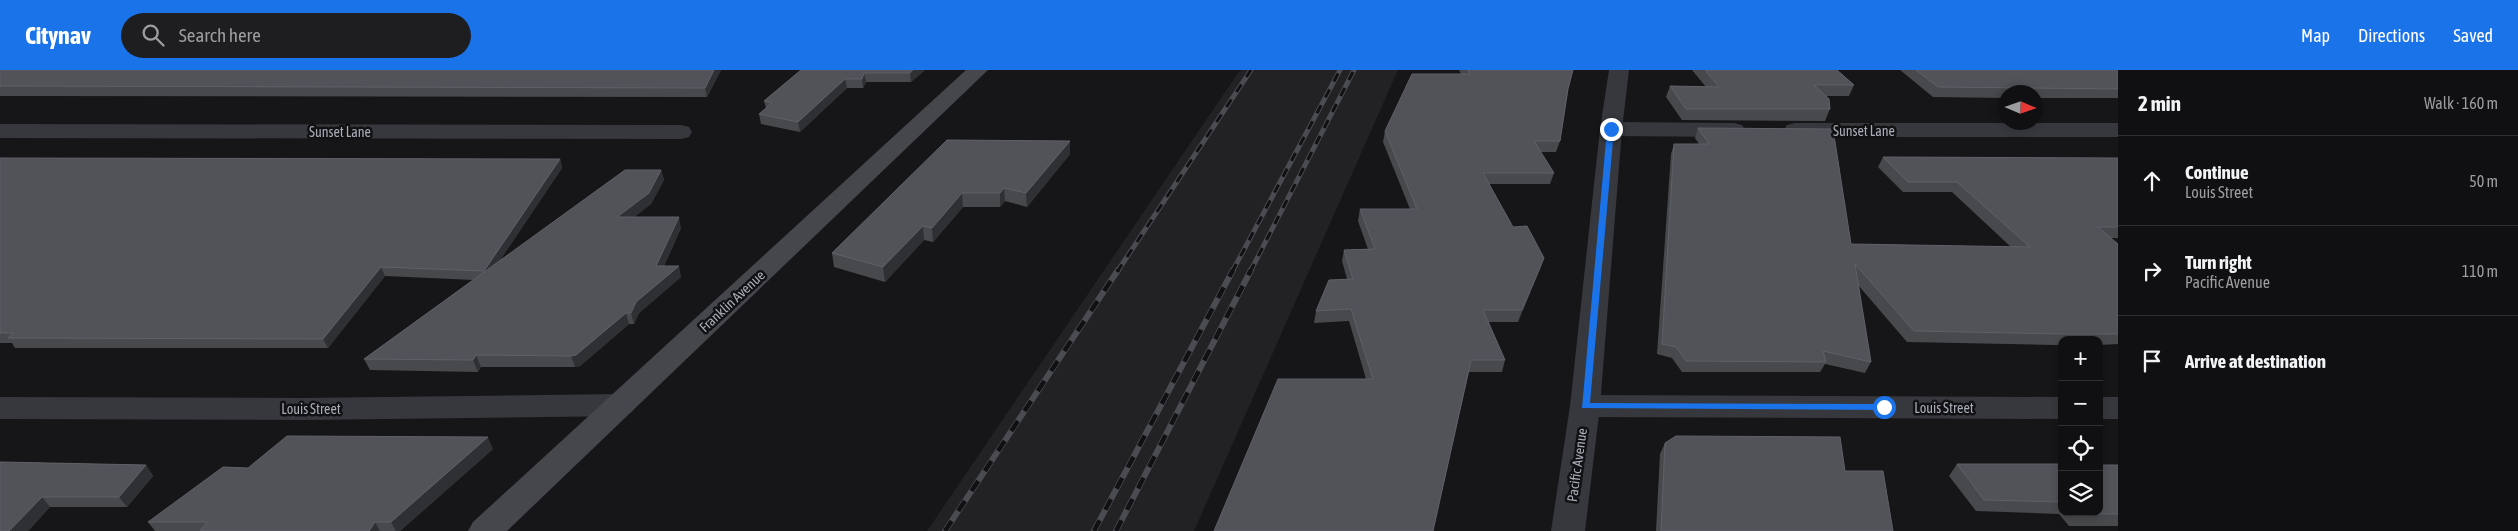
<!DOCTYPE html>
<html lang="en">
<head>
<meta charset="utf-8">
<style>
  body { margin:0; font-family:"Asap Condensed",sans-serif; background:#1e1e20; color:#f1f3f6 }
  .controls { position:absolute; right:15px; bottom:15px; display:grid; overflow:hidden; border-radius:10px; box-shadow:0 2px 8px #0003 }
  .controls button { width:45px; height:45px; display:grid; place-items:center; padding:0; border:0; border-bottom:1px solid #303032; background:#101012; color:#f1f3f6; font:25px sans-serif }
  .compass { position:absolute; left:1998px; top:15px; width:45px; height:45px; border-radius:50%; background:#101012; box-shadow:0 2px 8px #0003; rotate:92deg }
  .stop { position:absolute; width:15px; height:15px; margin:-11px; border:4px solid #1a73e8; border-radius:50%; background:#fff }
  .stop.end { background:#1a73e8; border-color:#fff; box-shadow:0 1px 5px #0008 }
  .list { margin:0; padding:0; list-style:none }
  h2 { display:flex; justify-content:space-between; align-items:center; height:65px; margin:0; padding:0 20px; font-size:21px }
  h2 small { font-size:16px; font-weight:400; color:#9c9d9f }
  .list li { display:grid; grid-template-columns:32px 1fr auto; gap:15px; align-items:center; box-sizing:border-box; height:90px; padding:0 20px; border-top:1px solid #303032 }
  .list b { display:block; font-size:19px; white-space:nowrap }
  .list p { margin:0; font-size:16px; white-space:nowrap; color:#9c9d9f }
  .list em { font-size:16px; font-style:normal; color:#9c9d9f }
  .icon { flex:none; width:28px; height:28px; fill:none; stroke:currentColor; stroke-width:2; stroke-linecap:round; stroke-linejoin:round }
  .map { position:relative; flex:none; width:2118px; height:461px; overflow:hidden }
  header { display:flex; align-items:center; gap:30px; box-sizing:border-box; height:70px; padding:0 25px; background:#1a73e8; color:#fff }
  header strong { font-size:24px }
  nav { display:flex; gap:28px; margin-inline-start:auto; font-size:18px }
  .search { width:350px; height:45px; background:#1e1e20; display:flex; align-items:center; gap:12px; box-sizing:border-box; padding:0 18px; border-radius:28px; color:#9c9d9f; font-size:19px }
  main { display:flex }
  aside { flex:1; background:#101012 }
  .map>svg:first-child { display:block }
  .built { fill:#222225 }
  .lines { fill:none; stroke-linecap:round; stroke-linejoin:round }
  .minor { fill:#37383d; fill-rule:evenodd }
  .tertiary { fill:#37383d; fill-rule:evenodd }
  .secondary { fill:#45474d; fill-rule:evenodd }
  .rail-far1-casing { stroke:#4a4c52; stroke-width:5 }
  .rail-casing { stroke:#4a4c52; stroke-width:6 }
  .rail-far1 { stroke:#111113; stroke-width:3; stroke-dasharray:9; stroke-linecap:butt }
  .rail { stroke:#111113; stroke-width:4.5; stroke-dasharray:12; stroke-linecap:butt }
  .wall { fill:#47494d }
  .shaded-wall { fill:#2f3033 }
  .building { fill:#525359; stroke:#5f6168 }
  .route { fill:#1a73e8 }
  .labels { text-anchor:middle; stroke-width:5; stroke-linejoin:round; paint-order:stroke }
  .street-label { font-size:14px; fill:#a8adb8; stroke:#111113 }
</style>
</head>
<body>
<header>
<strong>Citynav</strong>
<div class="search"><svg class="icon" aria-label="search" viewBox="0 0 24 24"><circle cx="10" cy="10" r="6"/><path d="M15 15l6 6"/></svg>Search here</div>
<nav><a>Map</a><a>Directions</a><a>Saved</a></nav>
</header>
<main>
<div class="map">
<svg width="2118" height="461" viewBox="0 0 2118 461">
  <rect width="100%" height="100%" fill="#161618"/>
  <polygon class="built" points="1240,0 1398,0 1194,461 927,461"/>
  <g class="lines">
    <g class="minor">
      <polygon points="1611,52 1734,53 1742,55 1745,60 1742,65 1734,67 1611,66 1603,64 1600,59 1603,54"/>
      <polygon points="1795,53 2118,53 2118,67 1795,67 1787,65 1784,60 1787,55"/>
      <polygon points="0,54 681,55 689,57 692,62 689,67 681,69 0,68"/>
      <polygon points="621,324 632,328 636,335 632,342 621,346 303,350 0,349 0,327 303,328"/>
      <polygon points="1585,325 2062,327 2062,349 1585,347 1574,343 1570,336 1574,329"/>
      <rect x="2099" y="327" width="19" height="22"/>
    </g>
    <polygon class="tertiary" points="1609,0 1629,0 1622,59 1600,336 1585,461 1551,461 1570,336 1600,59"/>
    <polygon class="secondary" points="966,0 988,0 507,461 468,461 473,452"/>
    <g class="rail-far1-casing">
      <g id="rail-far1">
        <polyline points="1117,202 1251,0"/>
        <polyline points="1232,202 1340,0"/>
        <polyline points="1250,202 1354,0"/>
      </g>
    </g>
    <g class="rail-casing">
      <g id="rail">
        <polyline points="945,461 1118,200"/>
        <polyline points="1094,461 1233,200"/>
        <polyline points="1116,461 1251,200"/>
      </g>
    </g>
    <use href="#rail-far1" class="rail-far1"/>
    <use href="#rail" class="rail"/>
  </g>
  <g class="wall">
    <polygon points="0,0 721,0 707,27 0,26"/>
    <polygon points="801,0 925,0 911,12 866,12 863,18 847,18 800,62 761,54 759,44 766,38 764,31"/>
    <polygon points="1459,0 1573,0 1568,19 1560,71 1556,82 1540,82 1554,103 1550,114 1489,114 1513,157 1544,188 1540,199 1518,252 1488,252 1505,290 1502,302 1469,302 1433,461 1366,309 1349,251 1314,253 1316,241 1347,209 1342,191 1344,180 1368,179 1358,151 1360,139 1410,139 1383,72 1385,61 1461,4"/>
    <polygon points="1692,0 1837,0 1854,15 1849,26 1825,26 1830,39 1825,51 1682,50 1666,27 1670,16 1706,17"/>
    <polygon points="1900,0 2118,0 2118,28 2036,28 2036,22 2006,22 2006,28 1933,27"/>
    <polygon points="1698,58 1851,174 2011,177 1952,122 1903,122 1878,97 1883,87 2118,88 2118,168 2110,168 2118,174 2118,274 2099,275 2099,270 2062,270 2062,275 2055,275 1907,272 1858,215 1871,292 1865,303 1825,294 1820,302 1682,302 1672,288 1657,284 1671,84 1674,74 1699,74 1695,68"/>
    <polygon points="1070,71 1070,84 1027,137 1005,131 1000,137 963,137 933,172 924,170 885,212 834,197 832,183"/>
    <polygon points="0,88 560,89 562,98 500,190 661,100 664,110 651,134 634,147 681,158 664,196 681,207 639,243 634,254 629,254 580,296 575,297 481,297 478,302 370,300 364,289 474,210 385,206 328,278 15,278 12,273 0,273"/>
    <polygon points="1665,373 1845,401 1893,461 1656,461 1660,384"/>
    <polygon points="493,379 400,461 155,461 148,452 248,398"/>
    <polygon points="0,392 146,395 153,406 127,437 50,437 28,461 0,461"/>
    <polygon points="1957,394 2062,394 2062,442 2099,442 2118,395 2118,456 2069,456 2059,444 1976,441 1949,406"/>
  </g>
  <g class="shaded-wall">
    <polygon points="714,0 721,0 707,27 705,18"/>
    <polygon points="913,0 925,0 911,12 910,3"/>
    <polygon points="864,3 866,12 863,18 862,9"/>
    <polygon points="845,9 847,18 800,62 798,52"/>
    <polygon points="1070,71 1070,84 1027,137 1026,123"/>
    <polygon points="560,89 562,98 487,210 484,201"/>
    <polygon points="661,100 664,110 651,134 620,158 617,147"/>
    <polygon points="1004,118 1005,131 1000,137 1000,123"/>
    <polygon points="962,123 963,137 933,172 932,158"/>
    <polygon points="679,147 681,158 659,207 656,196"/>
    <polygon points="923,156 924,170 885,212 883,197"/>
    <polygon points="1544,188 1540,199 1518,252 1522,240"/>
    <polygon points="679,196 681,207 639,243 634,254 631,243 636,232"/>
    <polygon points="381,197 385,206 328,278 323,269"/>
    <polygon points="626,243 629,254 580,296 575,297 571,286"/>
    <polygon points="476,285 481,297 478,302 473,290"/>
    <polygon points="488,367 493,379 400,461 396,461 391,452"/>
    <polygon points="146,395 153,406 127,437 119,427"/>
    <polygon points="42,427 50,437 28,461 9,461"/>
    <polygon points="375,452 380,461 369,461"/>
  </g>
  <g class="building">
    <polygon points="0,0 714,0 705,18 0,16"/>
    <polygon points="801,0 913,0 910,3 864,3 862,9 845,9 798,52 759,44 772,33 764,31"/>
    <polygon points="1468,0 1573,0 1568,19 1560,71 1534,71 1554,103 1483,103 1513,157 1527,156 1544,188 1522,240 1483,240 1505,290 1471,290 1433,461 1214,461 1278,309 1373,309 1351,239 1316,241 1329,210 1353,209 1344,180 1375,179 1360,139 1417,139 1385,61 1412,4 1470,4"/>
    <polygon points="1705,0 1837,0 1854,15 1814,15 1829,29 1830,39 1686,39 1670,16 1719,17"/>
    <polygon points="1916,0 2118,0 2118,19 1938,17"/>
    <polygon points="1698,58 1833,59 1851,174 2030,177 1957,112 1908,112 1883,87 2118,88 2118,157 2098,157 2118,174 2118,264 2062,264 1914,261 1855,194 1871,292 1823,281 1826,292 1686,291 1676,277 1662,274 1674,74 1709,74"/>
    <polygon points="947,70 1070,71 1026,123 1004,118 1000,123 962,123 932,158 923,156 883,197 832,183"/>
    <polygon points="0,88 560,89 484,201 381,197 323,269 8,268 14,263 0,263"/>
    <polygon points="625,100 661,100 649,123 617,147 679,147 656,196 679,196 636,232 631,243 626,243 576,285 571,286 476,285 473,290 364,289"/>
    <polygon points="287,366 488,367 391,452 375,452 369,461 200,461 207,452 148,452 223,397 248,398"/>
    <polygon points="1676,366 1840,367 1845,401 1883,401 1893,461 1661,461 1665,373"/>
    <polygon points="0,392 146,395 119,427 42,427 9,461 0,461"/>
    <polygon points="1957,394 2062,394 2062,432 1984,430"/>
    <polygon points="2099,395 2118,395 2118,444 2078,444 2077,442 2099,442"/>
  </g>
  <polygon class="route" points="1611,57 1614,59 1590,333 1884,334 1888,337 1887,340 1582,338 1607,59"/>
  <g class="labels">
    <g class="street-label">
      <text x="1864" y="66">Sunset Lane</text>
      <text x="340" y="67">Sunset Lane</text>
      <text transform="translate(732 231) rotate(-43)" y="5">Franklin Avenue</text>
      <text x="1944" y="343">Louis Street</text>
      <text x="311" y="344">Louis Street</text>
      <text transform="translate(1577 395) rotate(-82)" y="5">Pacific Avenue</text>
    </g>
  </g>
</svg>
<div class="controls">
<button>+</button>
<button>−</button>
<button><svg class="icon" aria-label="locate" viewBox="0 0 24 24"><circle cx="12" cy="12" r="6"/><path d="M12 2v4M12 18v4M2 12h4M18 12h4"/></svg></button>
<button><svg class="icon" aria-label="layers" viewBox="0 0 24 24"><path d="M12 4l9 5-9 5-9-5zM3 14l9 5 9-5"/></svg></button>
</div>
<svg class="compass" viewBox="-18 -18 36 36"><path d="M0-13l5 13h-10z" fill="#e53935"/><path d="M0 13l5-13h-10z" fill="#9c9d9f"/></svg>
<div class="stop" style="left:1884px;top:337px"></div>
<div class="stop end" style="left:1611px;top:59px"></div>
</div>
<aside>
<h2>2 min<small>Walk · 160 m</small></h2>
<ul class="list">
<li><svg class="icon" aria-label="ahead" viewBox="0 0 24 24"><path d="M12 20V5M6 11l6-6 6 6"/></svg><div><b>Continue</b><p>Louis Street</p></div><em>50 m</em></li>
<li><svg class="icon" aria-label="right" viewBox="0 0 24 24"><path d="M7 20v-9h11M14 6l5 5-5 5"/></svg><div><b>Turn right</b><p>Pacific Avenue</p></div><em>110 m</em></li>
<li><svg class="icon" aria-label="arrive" viewBox="0 0 24 24"><path d="M6 21V4h12l-3 4 3 4H6"/></svg><div><b>Arrive at destination</b></div></li>
</ul>
</aside>
</main>
</body>
</html>
